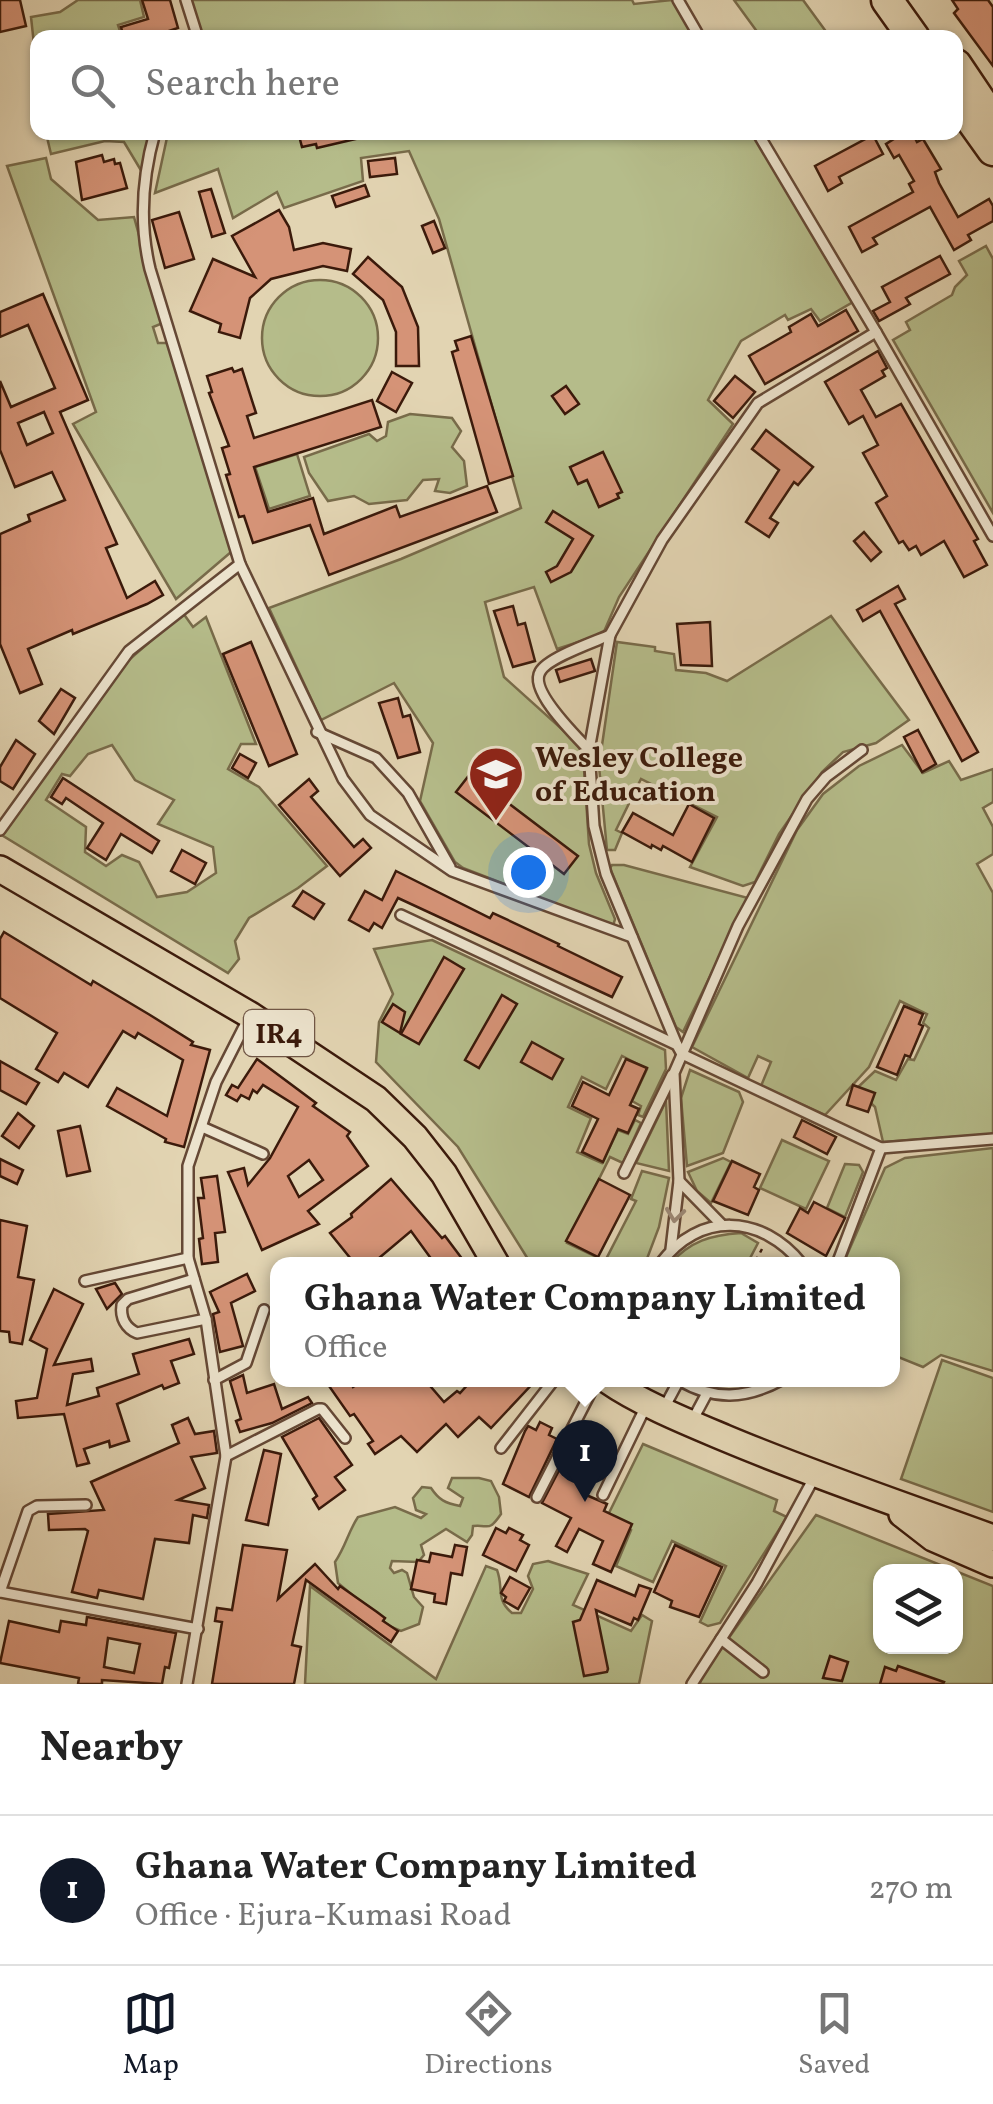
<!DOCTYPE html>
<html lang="en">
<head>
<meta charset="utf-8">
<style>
  body { margin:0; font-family:Vollkorn,serif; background:#f6f6f6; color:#222 }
  .controls { position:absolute; right:30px; bottom:30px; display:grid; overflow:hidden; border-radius:20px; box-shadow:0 2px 8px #0004 }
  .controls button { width:90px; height:90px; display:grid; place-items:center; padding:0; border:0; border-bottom:2px solid #e0e0e0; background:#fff; color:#222; font:50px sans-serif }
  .you { position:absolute; left:528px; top:872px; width:35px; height:35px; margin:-25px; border:8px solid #fff; border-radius:50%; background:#1a73e8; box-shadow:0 0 0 15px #1a73e833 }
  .badge { display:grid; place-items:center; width:65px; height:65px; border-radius:50%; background:#111827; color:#fff; font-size:32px; font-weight:700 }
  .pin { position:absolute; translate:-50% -82px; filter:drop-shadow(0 2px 5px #0008) }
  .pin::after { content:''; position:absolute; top:52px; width:35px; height:30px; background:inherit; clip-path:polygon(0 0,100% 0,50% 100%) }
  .popup { position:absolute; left:270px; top:1257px; width:630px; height:130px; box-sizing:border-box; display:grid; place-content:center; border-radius:20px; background:#fff; filter:drop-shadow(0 2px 8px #0005); font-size:32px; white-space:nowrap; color:#767676 }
  .popup b { font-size:38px; color:#222 }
  .popup::after { content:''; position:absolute; left:50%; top:100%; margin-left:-20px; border:20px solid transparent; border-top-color:#fff }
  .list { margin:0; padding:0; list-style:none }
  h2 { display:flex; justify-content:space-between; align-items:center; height:130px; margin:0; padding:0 40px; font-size:42px }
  h2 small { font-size:32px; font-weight:400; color:#767676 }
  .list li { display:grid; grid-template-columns:65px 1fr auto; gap:30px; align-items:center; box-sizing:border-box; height:150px; padding:0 40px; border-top:2px solid #e0e0e0 }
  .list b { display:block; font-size:38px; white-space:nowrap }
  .list p { margin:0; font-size:32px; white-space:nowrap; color:#767676 }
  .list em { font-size:32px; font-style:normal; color:#767676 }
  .icon { flex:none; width:55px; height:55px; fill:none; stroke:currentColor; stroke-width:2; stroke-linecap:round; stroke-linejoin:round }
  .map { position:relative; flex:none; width:993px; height:1684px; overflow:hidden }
  .search { position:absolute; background:#fff; box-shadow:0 2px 8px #0004; left:30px; right:30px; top:30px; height:110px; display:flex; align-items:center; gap:25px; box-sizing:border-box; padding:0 35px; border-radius:20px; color:#767676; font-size:38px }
  .sheet { height:280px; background:#fff }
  nav { display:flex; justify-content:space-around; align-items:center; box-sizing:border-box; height:140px; border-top:2px solid #e0e0e0; background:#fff; font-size:28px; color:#767676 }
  nav a { display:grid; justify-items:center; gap:5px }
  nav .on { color:#111827 }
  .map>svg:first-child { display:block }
  .green { fill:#b5bc8a; stroke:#786b4a; stroke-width:2.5; fill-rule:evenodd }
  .building { fill:#d59377; stroke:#3b1a0b; stroke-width:2.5; fill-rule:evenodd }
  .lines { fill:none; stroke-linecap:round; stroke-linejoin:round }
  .lane-casing { stroke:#654835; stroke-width:14 }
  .primary-casing { stroke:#3b1a0b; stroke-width:30 }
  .highway-casing { stroke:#3b1a0b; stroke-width:35 }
  .path { stroke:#3b1a0b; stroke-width:2.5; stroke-dasharray:8 5; stroke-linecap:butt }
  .lane { stroke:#ece3cd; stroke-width:9 }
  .primary { stroke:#e2d4b2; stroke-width:25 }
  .highway { stroke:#e2d4b2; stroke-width:30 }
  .oneway { stroke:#9c8976 }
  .labels { text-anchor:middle; stroke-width:8; stroke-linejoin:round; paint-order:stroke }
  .shield { fill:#ece3cd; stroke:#705645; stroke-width:2.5 }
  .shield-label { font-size:28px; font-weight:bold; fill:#3b1a0b }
  .poi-label { font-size:30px; font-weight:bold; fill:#3b1a0b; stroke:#ece3cd; text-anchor:start }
</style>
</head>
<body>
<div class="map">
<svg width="993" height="1684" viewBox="0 0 993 1684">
  <rect width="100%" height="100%" fill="#e2d4b2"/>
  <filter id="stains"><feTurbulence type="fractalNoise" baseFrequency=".002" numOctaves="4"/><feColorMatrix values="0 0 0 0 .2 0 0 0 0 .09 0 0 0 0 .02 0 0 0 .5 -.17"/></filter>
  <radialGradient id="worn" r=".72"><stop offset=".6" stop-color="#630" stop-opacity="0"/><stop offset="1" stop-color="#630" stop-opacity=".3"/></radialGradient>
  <g class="green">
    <polygon points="78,0 140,0 144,17 118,25 122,37 38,38 37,72 31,17 60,12"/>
    <polygon points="189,0 632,0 634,4 672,0 697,37 201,37"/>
    <polygon points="734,0 803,0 830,37 761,37"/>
    <polygon points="46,133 150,133 142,172 124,142 105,141 51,154"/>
    <polygon points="168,133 753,133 853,302 820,321 811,309 788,320 785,315 741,341 708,400 733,424 619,597 603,634 557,649 534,587 485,602 504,677 574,740 583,754 589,844 596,873 615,919 613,926 463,868 455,862 420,801 433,743 394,683 321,720 269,608 401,559 521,508 439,219 409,151 361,158 363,181 284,208 277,192 233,218 218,169 155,193"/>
    <polygon points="46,158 51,179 98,220 134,217 163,323 153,327 158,343 168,343 231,552 176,599 73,424 96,412 7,166"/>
    <polygon points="986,246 993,259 993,513 893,340 910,330 906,322 952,295 955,287 967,275 959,261"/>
    <circle cx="320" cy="338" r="58"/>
    <polygon points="410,414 452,418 461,431 452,447 464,461 467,486 450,493 435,491 439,479 423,480 407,500 369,504 354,496 328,501 309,473 304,457 369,434 377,441 386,436 388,422"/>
    <polygon points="297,454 310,496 269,509 255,467"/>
    <path d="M183,613l10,14 13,-10 50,127h-15l-13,25 31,18 68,79 -29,22 -49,30 -14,23 4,18 -11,14 -228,-139 123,-169zM112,745l23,35 39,20 -16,24 55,23 3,26 -29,19 -30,5 -18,-35 -17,-7 -16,11 -21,-14 1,-25 -40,-27 16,-26 8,2 18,-22z"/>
    <polygon points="831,616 909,720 876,743 843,752 822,772 779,834 755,882 743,886 690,867 717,817 641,779 616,830 622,833 615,850 607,850 599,766 617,642 655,647 655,651 674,654 676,670 706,673 727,681"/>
    <polygon points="902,745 923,773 949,761 961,780 993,769 993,802 983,808 993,827 993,854 977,864 993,893 993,1134 883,1142 875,1107 856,1089 875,1071 896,1080 908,1059 914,1060 929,1028 923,1023 927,1014 900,1001 869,1067 825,1115 761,1086 771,1062 758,1056 748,1078 692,1047 797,830 823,794 859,766"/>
    <polygon points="612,865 624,865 748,898 683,1032 676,1027 610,868"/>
    <polygon points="432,940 665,1050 666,1069 643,1117 638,1115 641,1106 632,1101 647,1069 622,1056 606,1089 582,1077 568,1107 591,1118 577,1152 602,1163 618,1130 628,1134 635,1120 641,1123 623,1163 610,1157 567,1243 605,1261 636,1201 631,1199 642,1171 669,1178 659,1227 645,1264 531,1264 458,1147 376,1062 379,1022 393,994 374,949"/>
    <polygon points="690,1070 739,1092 743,1102 723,1153 687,1166 681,1098"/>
    <polygon points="666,1101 669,1171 636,1163"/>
    <polygon points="782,1140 829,1161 806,1209 760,1188"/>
    <polygon points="993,1148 993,1371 941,1355 923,1367 893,1355 892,1264 843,1264 885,1168 905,1158"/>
    <polygon points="723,1158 731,1162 711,1203 697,1191 688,1172"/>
    <polygon points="845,1164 859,1165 863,1172 845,1217 827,1208"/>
    <path d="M741,1233l17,10 -11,21h-77c20,-23 41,-29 71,-31z"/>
    <polygon points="942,1360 993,1378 993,1512 901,1479"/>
    <polygon points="643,1444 777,1500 774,1511 787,1517 720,1623 708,1626 700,1622 726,1566 672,1541 653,1582 616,1566 631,1530 607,1517"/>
    <path d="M452,1478h27l12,3 8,16 2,17c-13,19 -12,10 -28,12l-1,9 -5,7 -21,-13 -25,16 3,10 -6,7 -26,-1 -2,7 4,5 8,-3 5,3 7,24 9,10 -4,17 -18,7 -12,-5 -51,-43 -3,-21c11,-16 13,-30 23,-45l37,-10 26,11 5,-4 -10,-4 -3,-12 9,-11 9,1c8,12 14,15 29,18l3,-8 -15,-10z"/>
    <path d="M816,1515l177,71v98h-293l1,-7zM880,1572h76v74h-76z"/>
    <path d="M548,1561l40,13 -15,31 58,26 11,-16 10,6 -13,63h-334l5,-98 126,93 50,-113 11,4c7,18 -2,29 15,43h9l12,-24 -5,-13 5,-12z"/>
  </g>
  <g class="building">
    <polygon points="0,0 20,0 26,26 0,32"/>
    <polygon points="142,0 170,0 178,28 148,38 124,38 121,27 148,19"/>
    <polygon points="952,0 988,0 993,7 993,66 954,13 958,9"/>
    <polygon points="298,132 363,132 364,137 317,148 316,144 302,147"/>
    <polygon points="905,132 912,132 917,142 923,139 941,169 935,172 939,183 958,217 989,199 993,206 993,221 968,235 971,240 954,250 930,207 873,238 877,244 862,252 849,227 913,192 909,184 914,181 899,155 894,158 886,144"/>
    <polygon points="873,135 883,154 839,177 842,183 828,191 815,166"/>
    <polygon points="102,155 104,162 114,159 115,164 120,163 127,188 82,200 76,162"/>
    <polygon points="395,158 397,174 370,177 368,161"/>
    <polygon points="365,185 369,196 336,207 332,196"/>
    <polygon points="211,189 225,233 212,237 199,192"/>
    <polygon points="279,210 289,227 294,250 323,243 351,249 347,271 323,266 271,279 250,298 240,338 219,332 221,324 190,311 213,259 255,277 232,236"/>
    <polygon points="179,212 194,259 165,268 152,220"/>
    <polygon points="434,221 445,248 433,253 422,226"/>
    <polygon points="940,256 950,274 906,298 910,304 879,321 873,311 890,302 882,287"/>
    <polygon points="368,257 402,287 418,327 419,366 396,366 396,332 383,300 353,274"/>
    <path d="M43,294l45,106 -28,12 57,132 -11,4 21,50 28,-17 8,14 -16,9 -74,30 -1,-4 -44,19 14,35 -22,9 -20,-49v-110l30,-13 -2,-6 37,-15 -13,-28 -37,15 -15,-37v-69l11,26 44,-19 -27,-63 -28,12v-25zM44,412l9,21 -26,12 -9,-22z"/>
    <polygon points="846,310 858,331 765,384 749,356 791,332 789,327 811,314 818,326"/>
    <polygon points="471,336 513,476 489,484 452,352 458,350 455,341"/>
    <polygon points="878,351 887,368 882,371 885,376 861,390 876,417 901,404 978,539 974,541 987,565 964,577 944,541 921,555 916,546 909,550 903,541 899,543 876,503 887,496 863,453 878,445 863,416 849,424 825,382"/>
    <polygon points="232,368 234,372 242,369 256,413 247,416 254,438 372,400 381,427 254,467 268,512 313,498 324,534 396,506 400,517 487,486 497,512 329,575 310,525 253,543 244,516 239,517 226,475 230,474 222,448 229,446 209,393 212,392 207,376"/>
    <polygon points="392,372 412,383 396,412 377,401"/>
    <polygon points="735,376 755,392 733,418 714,401"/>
    <polygon points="566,386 579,404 565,414 552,396"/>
    <polygon points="766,430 813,467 798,485 794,482 770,518 778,523 769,537 746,522 779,470 752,449"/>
    <polygon points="603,452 622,492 617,494 619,498 599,507 587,480 578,484 570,467"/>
    <polygon points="553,511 593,536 571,572 551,582 546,572 557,566 573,539 546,522"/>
    <polygon points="864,532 881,552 871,561 854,541"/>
    <polygon points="898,586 905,599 895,604 978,752 962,761 880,611 863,621 857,610"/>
    <polygon points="513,606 518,625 525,623 535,661 513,667 494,611"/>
    <polygon points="710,622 712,666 681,665 677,624"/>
    <polygon points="251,642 297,754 269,766 223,654"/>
    <polygon points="591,659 595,671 560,682 556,670"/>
    <polygon points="61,689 75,698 54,734 39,721"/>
    <polygon points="398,698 403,717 410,715 420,752 398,758 379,703"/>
    <polygon points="918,730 936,764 922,772 904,737"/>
    <polygon points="16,740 35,754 13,789 0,781 0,767"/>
    <polygon points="240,754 256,763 248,778 232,768"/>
    <polygon points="470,774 578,856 564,874 456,792"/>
    <polygon points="63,778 159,841 152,853 121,834 106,860 87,848 103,823 66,798 62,804 51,797"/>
    <polygon points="309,779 318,791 311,797 354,847 363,839 371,848 340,876 279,805"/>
    <polygon points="689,804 714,818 692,862 663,846 661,850 652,845 651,848 622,832 633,813 673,835"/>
    <polygon points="182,850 206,863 195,884 171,871"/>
    <polygon points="396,871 490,918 493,913 559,944 558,946 622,977 612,997 398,898 382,928 374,923 369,931 349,920 365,891 382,900"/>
    <polygon points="303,891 324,904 314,919 293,906"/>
    <polygon points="4,932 91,985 93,981 150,1015 193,1042 191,1045 210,1050 184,1147 165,1142 166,1139 107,1106 117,1088 167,1116 183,1060 138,1033 135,1038 123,1031 88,1087 64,1073 58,1082 36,1069 57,1033 0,998 0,939"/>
    <polygon points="444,957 464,969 419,1044 401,1034"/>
    <polygon points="502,995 517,1004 479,1068 465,1060"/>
    <polygon points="393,1004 405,1012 400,1033 382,1022"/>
    <polygon points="904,1006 923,1014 919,1024 923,1026 910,1057 905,1055 897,1075 877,1067"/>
    <polygon points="532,1042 563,1059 552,1079 521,1062"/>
    <path d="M257,1059l59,44 -3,3 37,26 -3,4 21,30 -60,45 11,13 -57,26 -34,-78 16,-4 4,17 22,-27 28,-51 -35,-22 -6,8 -4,-3 -4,9 -8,-4 -4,6 -11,-6 6,-10 6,3zM309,1160l14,20 -24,17 -11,-21z"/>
    <polygon points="626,1059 647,1068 630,1105 639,1109 628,1133 618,1129 603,1162 582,1152 598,1119 572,1106 583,1082 609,1095"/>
    <polygon points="0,1061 39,1083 26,1104 0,1090"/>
    <polygon points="853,1085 875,1093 868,1112 847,1105"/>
    <polygon points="18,1113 34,1126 19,1148 2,1136"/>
    <polygon points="802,1120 836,1137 827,1154 794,1137"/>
    <polygon points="80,1126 90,1171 67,1176 58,1131"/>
    <polygon points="0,1159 23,1170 17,1184 0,1176"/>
    <polygon points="732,1161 760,1174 754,1187 759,1190 748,1215 713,1201"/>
    <polygon points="217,1176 225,1232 215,1233 218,1262 202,1264 199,1239 203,1238 198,1198 204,1198 201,1178"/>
    <polygon points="391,1179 442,1238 445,1236 466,1264 435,1264 411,1231 372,1264 355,1264 330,1233 352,1217 351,1214"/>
    <polygon points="599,1179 630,1195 598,1257 566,1241"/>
    <polygon points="814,1202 845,1218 826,1256 787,1233 800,1208 808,1213"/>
    <polygon points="0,1220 27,1226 18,1277 34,1280 22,1344 10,1342 9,1332 0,1331"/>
    <polygon points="247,1274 255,1291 231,1303 243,1346 220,1352 213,1314 219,1312 210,1292"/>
    <polygon points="115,1283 122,1294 107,1309 96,1289"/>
    <polygon points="54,1289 83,1304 54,1365 91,1359 93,1371 73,1374 67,1405 99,1396 97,1388 139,1374 133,1354 189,1339 194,1354 171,1361 179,1383 164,1389 162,1385 117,1404 129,1441 110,1447 109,1441 84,1449 89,1463 77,1466 64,1414 18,1418 16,1401 37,1398 47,1349 30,1340"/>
    <polygon points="243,1375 247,1393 274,1384 282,1409 308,1397 312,1403 272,1423 240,1432 236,1421 241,1419 230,1381"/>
    <polygon points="340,1380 349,1380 353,1387 364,1380 425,1380 444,1402 457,1391 460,1393 472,1380 536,1380 491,1428 479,1417 458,1437 446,1424 417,1452 401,1436 375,1454 368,1444 373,1441 354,1414 350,1416 329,1386"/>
    <polygon points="188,1418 195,1434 214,1431 217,1453 191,1457 205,1488 178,1500 209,1505 207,1518 193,1515 189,1543 155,1539 143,1599 99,1590 97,1598 72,1592 88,1531 85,1529 49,1530 48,1514 104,1510 91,1482 179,1443 172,1425"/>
    <polygon points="319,1418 352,1465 335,1477 345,1490 319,1509 313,1499 317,1496 282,1437"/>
    <polygon points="540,1422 552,1428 549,1435 557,1439 529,1497 503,1484 525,1431 528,1426 536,1430"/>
    <polygon points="576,1438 604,1452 584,1494 607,1504 604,1511 632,1524 611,1572 593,1564 603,1541 579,1529 567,1552 556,1546 571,1518 542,1503"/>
    <polygon points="264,1450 281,1454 268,1525 246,1520"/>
    <polygon points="496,1528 506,1533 509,1528 523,1535 520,1540 529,1545 516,1571 483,1555"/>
    <polygon points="243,1545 287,1550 278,1599 315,1564 338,1589 340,1586 377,1612 385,1618 383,1621 398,1631 391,1642 306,1580 292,1645 301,1647 294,1684 212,1684 222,1622 215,1621 217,1608 232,1610"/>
    <polygon points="455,1545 467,1547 462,1575 451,1573 446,1604 434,1602 435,1594 411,1589 417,1560 429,1562 431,1553 452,1557"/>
    <polygon points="675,1545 722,1567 699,1617 670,1607 672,1601 654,1592"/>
    <polygon points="510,1577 530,1588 518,1609 504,1601 506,1597 501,1593"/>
    <polygon points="597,1580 635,1596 639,1585 651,1589 638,1620 634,1618 631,1625 596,1610 608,1669 607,1672 584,1676 573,1622 580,1620"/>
    <path d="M87,1617l89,16 -7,35 -4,-1 -3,17 -60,-4v4h-24l1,-6 -79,-15 9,-42 50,11 2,-11 25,4zM108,1638l32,6 -6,29 -30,-6z"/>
    <polygon points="830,1656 848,1662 842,1681 823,1678"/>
    <polygon points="898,1666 944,1682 943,1684 880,1684 885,1667 896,1671"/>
  </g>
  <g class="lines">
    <g class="lane-casing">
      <g id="lane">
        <polyline points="186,0 198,38"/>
        <polyline points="678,0 700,38"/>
        <path d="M155,132c-13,46 -16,91 -5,137l90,295 103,215 27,36 82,56 180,66"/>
        <polyline points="757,132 876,332 993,536"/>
        <polyline points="317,732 376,758 408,793 450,867"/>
        <path d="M589,750c-13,-14 -60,-59 -49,-78 7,-14 54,-30 70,-37"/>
        <polyline points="0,830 129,651 240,564"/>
        <polyline points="401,915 677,1045 682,1054 881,1148 993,1139"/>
        <polyline points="677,1045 606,874 594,826 589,750 610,635 662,540 758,403 876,332"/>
        <polyline points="202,1127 263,1154"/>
        <polyline points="624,1173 672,1075"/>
        <polyline points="679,1181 722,1225"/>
        <polyline points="671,1249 679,1181 674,1073 738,926 807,799 826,777 862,750"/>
        <path d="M660,1264c39,-53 102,-50 142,0"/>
        <polyline points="837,1264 881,1148"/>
        <path d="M194,1279l-66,20 -6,6c-2,13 4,23 15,28l69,-14"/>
        <polyline points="85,1281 188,1258"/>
        <polyline points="214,1380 246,1363 264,1310"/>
        <path d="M679,1380c35,21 67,19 102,0"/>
        <polyline points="664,1408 679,1380"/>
        <polyline points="692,1421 707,1393"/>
        <polyline points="501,1448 554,1380"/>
        <polyline points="226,1456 318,1409 322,1409 345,1438"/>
        <polyline points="603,1495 645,1408"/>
        <polyline points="537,1497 597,1380"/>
        <polyline points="0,1592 198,1629"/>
        <polyline points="0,1592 28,1511 37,1506 86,1505"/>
        <polyline points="721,1639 763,1672"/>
        <polyline points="187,1684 226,1456 206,1319 188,1258 188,1166 216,1082 249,1017"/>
        <polyline points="692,1684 757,1583 815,1476"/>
      </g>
    </g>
    <g class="primary-casing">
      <g id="primary">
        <polyline points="0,869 250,1015 376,1099 415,1137 444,1174 496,1264"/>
        <path d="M607,1380c33,23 80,42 118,58 88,37 178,67 268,100"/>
        <polyline points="902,1514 933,1538 993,1564"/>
      </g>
    </g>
    <g class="highway-casing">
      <g id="highway">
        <polyline points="887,0 914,38"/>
        <polyline points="956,65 993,120"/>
        <polyline points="963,108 993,150"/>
      </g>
    </g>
    <polyline class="path" points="754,1264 762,1249"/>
    <use href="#lane" class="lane"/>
    <use href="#primary" class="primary"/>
    <use href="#highway" class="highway"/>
  </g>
  <defs><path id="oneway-chevron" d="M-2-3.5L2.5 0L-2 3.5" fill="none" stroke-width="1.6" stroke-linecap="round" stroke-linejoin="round" transform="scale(2.5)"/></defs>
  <use class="oneway" href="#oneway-chevron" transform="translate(675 1215) rotate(97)"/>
  <defs>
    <g id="university-pin" transform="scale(2.875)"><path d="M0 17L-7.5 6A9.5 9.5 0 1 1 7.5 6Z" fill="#8f2418" stroke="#ece3cd"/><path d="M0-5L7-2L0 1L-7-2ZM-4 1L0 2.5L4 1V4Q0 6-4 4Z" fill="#fff"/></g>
  </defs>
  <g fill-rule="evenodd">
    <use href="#university-pin" x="496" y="774"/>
  </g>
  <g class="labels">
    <rect class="shield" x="244" y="1010" width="70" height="46" rx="8"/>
    <g class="shield-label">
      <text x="279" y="1043">IR4</text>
    </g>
    <g class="poi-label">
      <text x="535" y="767">Wesley College<tspan x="535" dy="34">of Education</tspan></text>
    </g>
  </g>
  <rect width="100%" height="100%" filter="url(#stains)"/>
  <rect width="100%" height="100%" fill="url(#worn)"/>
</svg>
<div class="controls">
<button><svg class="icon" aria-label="layers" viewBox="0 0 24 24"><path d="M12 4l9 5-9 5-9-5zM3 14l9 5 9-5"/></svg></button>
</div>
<div class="you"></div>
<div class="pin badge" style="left:585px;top:1502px">1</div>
<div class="popup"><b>Ghana Water Company Limited</b>Office</div>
<div class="search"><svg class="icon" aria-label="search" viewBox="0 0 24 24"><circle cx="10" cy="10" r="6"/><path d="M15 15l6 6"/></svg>Search here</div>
</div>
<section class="sheet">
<h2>Nearby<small></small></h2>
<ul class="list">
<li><span class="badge">1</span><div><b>Ghana Water Company Limited</b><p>Office · Ejura-Kumasi Road</p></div><em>270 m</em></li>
</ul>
</section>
<nav>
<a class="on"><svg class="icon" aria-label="map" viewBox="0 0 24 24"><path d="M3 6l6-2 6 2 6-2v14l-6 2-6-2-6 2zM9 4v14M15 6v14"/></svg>Map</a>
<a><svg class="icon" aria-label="directions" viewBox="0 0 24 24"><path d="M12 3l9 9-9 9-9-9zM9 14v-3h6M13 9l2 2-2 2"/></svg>Directions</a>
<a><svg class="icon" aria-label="saved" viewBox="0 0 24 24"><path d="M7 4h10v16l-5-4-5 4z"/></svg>Saved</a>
</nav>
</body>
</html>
